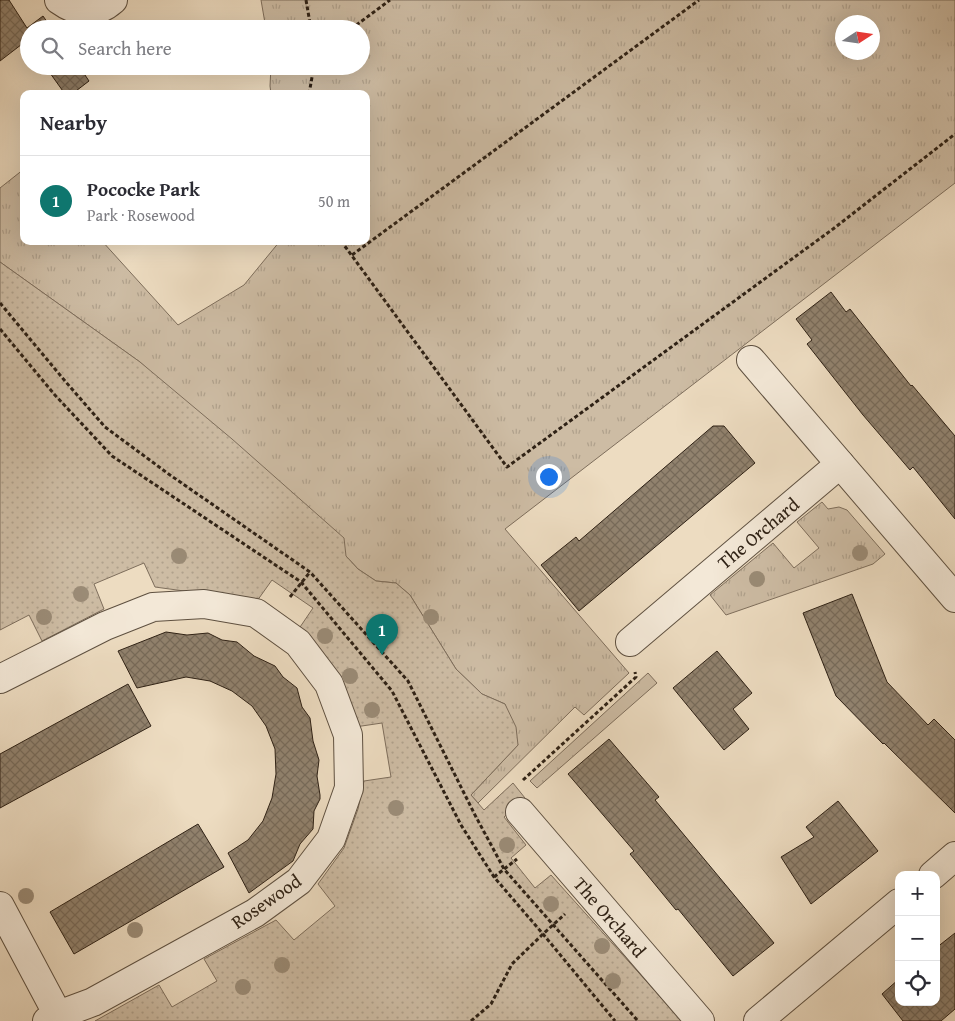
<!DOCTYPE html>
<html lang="en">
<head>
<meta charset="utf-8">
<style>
  body { margin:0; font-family:"Gentium Book Plus",serif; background:#f7f7f7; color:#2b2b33 }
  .controls { position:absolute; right:15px; bottom:15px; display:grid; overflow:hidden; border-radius:10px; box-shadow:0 5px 20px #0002 }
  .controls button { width:45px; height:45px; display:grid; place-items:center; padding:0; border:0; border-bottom:1px solid #e1e1e2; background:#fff; color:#2b2b33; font:25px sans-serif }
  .compass { position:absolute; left:835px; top:15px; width:45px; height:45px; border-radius:50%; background:#fff; box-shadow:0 5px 20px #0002; rotate:78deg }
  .you { position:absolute; left:548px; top:476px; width:18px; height:18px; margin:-12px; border:4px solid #fff; border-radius:50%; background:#1a73e8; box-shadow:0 0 0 8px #1a73e833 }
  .badge { display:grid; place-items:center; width:32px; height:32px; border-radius:50%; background:#0f766e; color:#fff; font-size:16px; font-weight:700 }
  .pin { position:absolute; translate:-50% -41px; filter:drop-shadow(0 1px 2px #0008) }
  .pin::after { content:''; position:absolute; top:26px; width:18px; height:15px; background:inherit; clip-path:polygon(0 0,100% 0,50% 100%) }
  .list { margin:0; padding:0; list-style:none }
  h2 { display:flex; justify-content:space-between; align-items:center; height:65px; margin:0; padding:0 20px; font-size:21px }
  h2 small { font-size:16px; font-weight:400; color:#7c7c81 }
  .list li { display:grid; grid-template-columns:32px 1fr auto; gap:15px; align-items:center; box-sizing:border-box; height:90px; padding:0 20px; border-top:1px solid #e1e1e2 }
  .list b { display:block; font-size:19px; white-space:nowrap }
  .list p { margin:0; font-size:16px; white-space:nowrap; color:#7c7c81 }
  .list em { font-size:16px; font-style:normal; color:#7c7c81 }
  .icon { flex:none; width:28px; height:28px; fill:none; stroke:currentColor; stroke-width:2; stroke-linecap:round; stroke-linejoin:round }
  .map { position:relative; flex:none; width:955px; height:1021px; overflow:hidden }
  .search { position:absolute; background:#fff; box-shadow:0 5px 20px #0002; left:20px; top:20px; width:350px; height:55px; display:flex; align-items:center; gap:12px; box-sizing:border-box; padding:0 18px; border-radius:28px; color:#7c7c81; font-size:19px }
  .panel { position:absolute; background:#fff; box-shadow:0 5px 20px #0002; left:20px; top:90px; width:350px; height:155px; border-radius:10px }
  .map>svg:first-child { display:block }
  .grass { fill:url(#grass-tufts); stroke:#7e6e5c; fill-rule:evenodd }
  .park { fill:url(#park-dots); stroke:#7e6e5c }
  .building { fill:url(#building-cross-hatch); stroke:#2e2115 }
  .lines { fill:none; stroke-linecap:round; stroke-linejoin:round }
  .minor-casing { stroke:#5e5040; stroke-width:30 }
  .path { stroke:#2e2115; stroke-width:3; stroke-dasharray:4 2.5; stroke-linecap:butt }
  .minor { stroke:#f3e8d7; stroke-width:28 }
  .tree { fill:#9a8b76 }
  .labels { text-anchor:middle; stroke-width:4; stroke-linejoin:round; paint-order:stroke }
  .street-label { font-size:19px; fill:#2e2115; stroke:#f3e8d7 }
</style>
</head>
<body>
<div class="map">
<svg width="955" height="1021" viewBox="0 0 955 1021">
  <defs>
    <pattern id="grass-tufts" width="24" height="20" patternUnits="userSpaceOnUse" patternTransform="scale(1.25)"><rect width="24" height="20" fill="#cdbca4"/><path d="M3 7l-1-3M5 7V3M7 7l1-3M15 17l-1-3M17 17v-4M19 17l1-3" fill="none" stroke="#b0a18c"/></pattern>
    <pattern id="park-dots" width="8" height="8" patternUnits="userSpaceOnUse" patternTransform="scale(1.25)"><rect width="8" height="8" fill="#cdbca4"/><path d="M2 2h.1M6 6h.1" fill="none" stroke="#b0a18c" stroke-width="1.8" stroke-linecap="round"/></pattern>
    <pattern id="building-cross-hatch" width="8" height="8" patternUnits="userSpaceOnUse" patternTransform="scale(1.25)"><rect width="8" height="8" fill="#91826e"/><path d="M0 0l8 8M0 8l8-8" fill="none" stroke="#776a59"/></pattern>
  </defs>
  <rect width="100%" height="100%" fill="#eddcc1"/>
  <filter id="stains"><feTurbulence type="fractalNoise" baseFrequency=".004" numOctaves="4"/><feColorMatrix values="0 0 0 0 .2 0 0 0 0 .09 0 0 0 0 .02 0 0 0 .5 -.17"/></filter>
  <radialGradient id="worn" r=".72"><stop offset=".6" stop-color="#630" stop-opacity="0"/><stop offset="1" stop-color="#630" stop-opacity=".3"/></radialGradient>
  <g class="grass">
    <path d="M261,0h694v183l-450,346 124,144 -45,42 -9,-8 -97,96 -7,-8 47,-50 -13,-41 -23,-10 -26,-25 -46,-74 -14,-12 -20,-2 -18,-12 -12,-13 -206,-194 -140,-100v-74l24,-19v72h78l76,84 66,-40 36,-44h86v-147h-95l-1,-8 1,-20h90v-37h-95zM842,22h30v30h-30z"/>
    <polygon points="822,502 828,509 839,507 847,510 885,554 873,564 726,615 710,595 773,543 794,568 819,548 797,522"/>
    <polygon points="648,673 657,683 537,788 530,781"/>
  </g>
  <polygon class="park" points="0,262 140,362 232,439 344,538 346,556 358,569 376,581 396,583 410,595 456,669 482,694 505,704 516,727 518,745 471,795 484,810 513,783 525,798 504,817 526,845 511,858 535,888 551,875 682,1021 95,1021 159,985 172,1007 217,981 204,959 276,920 294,940 335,906 318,884 344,848 358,809 364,781 391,777 382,723 355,727 298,630 313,608 272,580 257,601 155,587 144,563 94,584 104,609 42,641 29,615 0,630"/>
  <g class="building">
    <polygon points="0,0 9,0 27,28 43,16 52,29 29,29 29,44 26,41 0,61"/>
    <polygon points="45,66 79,66 89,81 72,94 65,94"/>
    <polygon points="831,292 846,312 850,309 911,386 912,385 955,436 955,519 913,467 910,470 863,415 807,344 812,340 796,319"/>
    <polygon points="713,426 724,426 755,463 579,611 541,565 576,537 579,541"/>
    <polygon points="852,594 887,682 928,725 934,719 955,740 955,813 884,743 883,744 836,696 803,613"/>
    <polygon points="166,632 187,635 208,633 222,640 237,642 254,656 275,666 283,677 297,688 302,707 310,718 313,741 319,760 317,776 320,795 320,799 314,811 313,829 300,844 293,861 249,893 228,853 248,840 263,821 272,798 276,774 275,749 266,726 252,706 232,691 210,681 186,677 137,688 118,651"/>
    <polygon points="717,651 752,693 733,709 749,729 724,750 673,688"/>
    <polygon points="128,684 151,726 0,808 0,754"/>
    <polygon points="609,739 659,797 655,800 774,943 733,976 678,909 676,910 630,854 634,851 568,774"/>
    <polygon points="838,801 878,851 811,904 781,857 814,837 806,827"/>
    <polygon points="198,824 224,867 74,954 50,912"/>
    <polygon points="955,933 955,1009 941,1021 903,1021 882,994 899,979 899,1002 936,1002 936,948"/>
  </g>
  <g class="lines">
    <g class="minor-casing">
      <g id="minor">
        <path d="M59,0c18,13 36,16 54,0"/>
        <polyline points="751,360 955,598"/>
        <polyline points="630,642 840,464"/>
        <polyline points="0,679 105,626 153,607 204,604 256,613 298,643 329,684 348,735 349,788 331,839 299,881 255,913 93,1002 58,1015 47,1021"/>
        <polyline points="520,812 700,1021"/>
        <polyline points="933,875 955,856"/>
        <polyline points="0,906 58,1015"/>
        <polyline points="758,1021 899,903"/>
      </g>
    </g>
    <g class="path">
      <polyline points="306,0 311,29"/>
      <polyline points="351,29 390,0"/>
      <polyline points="309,94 314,66"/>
      <polyline points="341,241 507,467 833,229 955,134"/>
      <polyline points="352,255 699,0"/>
      <polyline points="0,303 65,381 105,427 170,475 310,572 408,681 475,815 504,869 638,1021"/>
      <polyline points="0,329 54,394 112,456 301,582 392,691 461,825 494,877 543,934 615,1021"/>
      <polyline points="290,597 310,572"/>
      <polyline points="523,780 636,677 635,672"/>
      <polyline points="494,877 517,859"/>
      <polyline points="471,1021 491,1004 512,964 543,934 565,914"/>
    </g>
    <use href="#minor" class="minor"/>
  </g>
  <g class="tree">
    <circle cx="860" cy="553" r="8"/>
    <circle cx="179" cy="556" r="8"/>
    <circle cx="757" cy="579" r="8"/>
    <circle cx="81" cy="594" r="8"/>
    <circle cx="44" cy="617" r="8"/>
    <circle cx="431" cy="617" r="8"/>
    <circle cx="325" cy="636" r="8"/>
    <circle cx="350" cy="676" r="8"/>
    <circle cx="372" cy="710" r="8"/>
    <circle cx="396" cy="808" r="8"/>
    <circle cx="507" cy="845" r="8"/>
    <circle cx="26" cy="896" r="8"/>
    <circle cx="551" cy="904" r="8"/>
    <circle cx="135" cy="930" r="8"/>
    <circle cx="602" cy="946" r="8"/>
    <circle cx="282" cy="965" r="8"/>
    <circle cx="613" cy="981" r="8"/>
    <circle cx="243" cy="987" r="8"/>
  </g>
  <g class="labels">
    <g class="street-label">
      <text transform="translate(758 533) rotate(-40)" y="7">The Orchard</text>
      <text transform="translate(266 901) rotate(-35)" y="7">Rosewood</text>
      <text transform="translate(610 917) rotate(49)" y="7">The Orchard</text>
    </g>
  </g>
  <rect width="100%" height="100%" filter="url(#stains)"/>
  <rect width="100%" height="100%" fill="url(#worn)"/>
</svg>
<div class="controls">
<button>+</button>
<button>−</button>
<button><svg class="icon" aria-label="locate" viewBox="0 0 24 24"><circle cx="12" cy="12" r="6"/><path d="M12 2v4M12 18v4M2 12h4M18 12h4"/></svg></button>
</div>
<svg class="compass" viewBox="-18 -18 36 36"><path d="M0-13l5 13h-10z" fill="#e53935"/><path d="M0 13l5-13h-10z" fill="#7c7c81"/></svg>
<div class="you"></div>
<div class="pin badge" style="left:382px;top:655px">1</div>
<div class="search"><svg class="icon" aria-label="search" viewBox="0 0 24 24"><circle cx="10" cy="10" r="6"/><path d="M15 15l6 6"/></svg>Search here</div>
<section class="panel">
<h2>Nearby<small></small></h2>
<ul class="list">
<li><span class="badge">1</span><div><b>Pococke Park</b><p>Park · Rosewood</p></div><em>50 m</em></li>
</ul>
</section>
</div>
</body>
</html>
